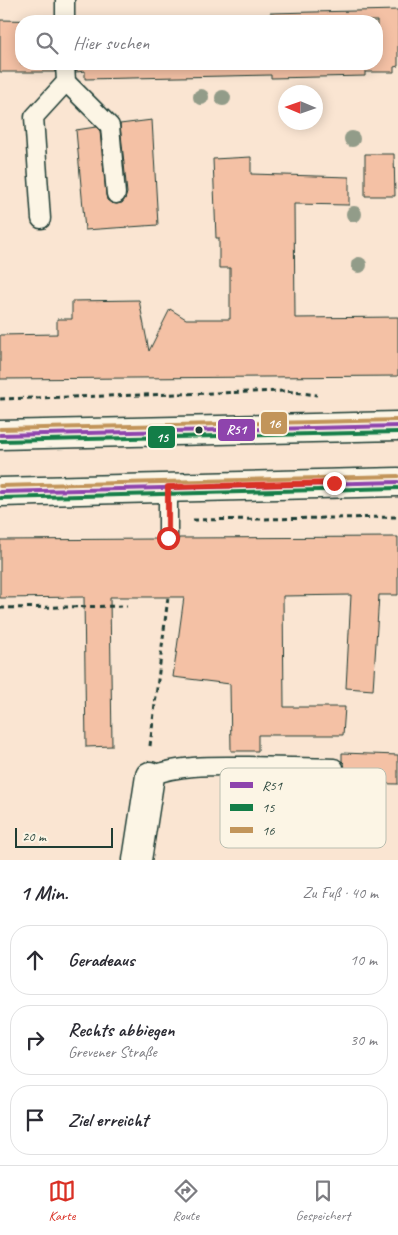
<!DOCTYPE html>
<html lang="de">
<head>
<meta charset="utf-8">
<style>
  body { margin:0; font-family:Caveat,sans-serif; background:#f2f2f3; color:#2b2b33 }
  .compass { position:absolute; left:278px; top:85px; width:45px; height:45px; border-radius:50%; background:#fff; box-shadow:0 2px 12px #0003; rotate:272deg }
  .scale { position:absolute; left:15px; bottom:12px; width:98px; box-sizing:border-box; padding-left:5px; border:2px solid #1f3d34; border-top:0; font-size:14px; line-height:18px; white-space:nowrap; color:#1f3d34; -webkit-text-stroke:4px #fcf5e5; paint-order:stroke }
  .stop { position:absolute; width:15px; height:15px; margin:-11px; border:4px solid #d93025; border-radius:50%; background:#fff }
  .stop.end { background:#d93025; border-color:#fff; box-shadow:0 1px 5px #0008 }
  .list { margin:0; padding:0; list-style:none }
  h2 { display:flex; justify-content:space-between; align-items:center; height:65px; margin:0; padding:0 20px; font-size:21px }
  h2 small { font-size:16px; font-weight:400; color:#7c7c81 }
  .list li { display:grid; grid-template-columns:32px 1fr auto; gap:15px; align-items:center; box-sizing:border-box; height:70px; margin:0 10px 10px; padding:0 10px; border:1px solid #e1e1e2; border-radius:20px }
  .list b { display:block; font-size:19px; white-space:nowrap }
  .list p { margin:0; font-size:16px; white-space:nowrap; color:#7c7c81 }
  .list em { font-size:16px; font-style:normal; color:#7c7c81 }
  .icon { flex:none; width:28px; height:28px; fill:none; stroke:currentColor; stroke-width:2; stroke-linecap:round; stroke-linejoin:round }
  .map { position:relative; flex:none; width:398px; height:860px; overflow:hidden }
  .search { position:absolute; background:#fff; box-shadow:0 2px 12px #0003; left:15px; right:15px; top:15px; height:55px; display:flex; align-items:center; gap:12px; box-sizing:border-box; padding:0 18px; border-radius:20px; color:#7c7c81; font-size:19px }
  .sheet { height:305px; background:#fff }
  nav { display:flex; justify-content:space-around; align-items:center; box-sizing:border-box; height:70px; border-top:1px solid #e1e1e2; background:#fff; font-size:14px; color:#7c7c81 }
  nav a { display:grid; justify-items:center; gap:2px }
  nav .on { color:#d93025 }
  .map>svg:first-child { display:block }
  .building { fill:#f4c1a5; stroke:#1f3d34 }
  .lines { fill:none; stroke-linecap:round; stroke-linejoin:round }
  .service-casing { stroke:#1f3d34; stroke-width:21 }
  .minor-casing { stroke:#1f3d34; stroke-width:31 }
  .secondary-casing { stroke:#1f3d34; stroke-width:31 }
  .path { stroke:#1f3d34; stroke-width:3; stroke-dasharray:5 4; stroke-linecap:butt }
  .service { stroke:#fcf5e5; stroke-width:18 }
  .minor { stroke:#fcf5e5; stroke-width:28 }
  .secondary { stroke:#fcf5e5; stroke-width:28 }
  .bus-1-casing { stroke:#fcf5e5; stroke-width:8 }
  .bus-2-casing { stroke:#fcf5e5; stroke-width:8 }
  .bus-3-casing { stroke:#fcf5e5; stroke-width:8 }
  .bus-1 { stroke:#8e44ad; stroke-width:4 }
  .bus-2 { stroke:#137e48; stroke-width:4 }
  .bus-3 { stroke:#c2955a; stroke-width:4 }
  .tree { fill:#929c89 }
  .route { stroke:#d93025; stroke-width:6 }
  .bus-dot { fill:#1f3d34; stroke:#fcf5e5; stroke-width:2 }
  .key { fill:#fcf5e5; stroke:#babeb0; stroke-width:1 }
  .key-label { font-size:14px; fill:#1f3d34 }
  .line-badge { stroke:#fcf5e5; stroke-width:2 }
  .badge-label { font-size:14px; text-anchor:middle; font-weight:bold; fill:#fff }
</style>
</head>
<body>
<div class="map">
<svg width="398" height="860" viewBox="0 0 398 860">
  <rect width="100%" height="100%" fill="#fae5d2"/>
  <filter id="ink" filterUnits="userSpaceOnUse"><feTurbulence type="fractalNoise" baseFrequency=".02" numOctaves="2"/><feDisplacementMap in="SourceGraphic" scale="10" xChannelSelector="R" yChannelSelector="G"/><feConvolveMatrix kernelMatrix="1 2 1 2 8 2 1 2 1" color-interpolation-filters="sRGB"/></filter>
  <g filter="url(#ink)">
    <g class="building">
      <polygon points="398,10 398,66 394,67 394,72 365,72 365,76 271,78 271,75 85,79 85,71 76,72 76,64 377,64 377,21 76,20 271,17 270,13"/>
      <polygon points="0,20 54,21 21,21 21,64 54,64 55,72 0,72"/>
      <polygon points="152,120 158,225 85,230 76,130 96,127 100,131 106,195 107,200 111,203 117,204 122,203 125,199 127,193 120,124"/>
      <polygon points="365,154 394,154 395,196 365,196"/>
      <polygon points="251,157 251,174 349,177 349,205 294,204 295,318 398,317 398,376 0,379 0,335 57,334 57,319 72,319 72,301 139,300 149,351 170,309 186,319 230,319 230,268 219,268 219,238 216,238 213,159"/>
      <polygon points="398,537 398,595 379,595 373,690 346,688 351,595 283,596 284,707 345,707 343,735 258,735 258,751 231,751 230,684 173,677 184,597 110,597 112,746 86,747 84,597 0,598 0,540 157,539 159,544 162,548 168,550 173,548 177,545 179,538"/>
      <polygon points="342,753 398,755 398,784 340,783 341,776 343,773 345,769 344,763 342,761"/>
    </g>
    <g class="lines">
      <g class="service-casing">
        <g id="service">
          <polyline points="65,0 65,21"/>
          <polyline points="66,82 110,126 116,194"/>
          <polyline points="41,219 34,117 66,82 65,64"/>
          <polyline points="168,487 168,539"/>
          <path d="M150,776c32,-12 66,-10 99,-10 29,1 57,1 85,2"/>
        </g>
      </g>
      <g class="minor-casing">
        <polyline id="minor" points="137,860 150,776"/>
      </g>
      <g class="secondary-casing">
        <g id="secondary">
          <polyline points="0,435 398,426"/>
          <polyline points="0,492 398,482"/>
        </g>
      </g>
      <g class="path">
        <polyline points="0,399 285,391 317,395"/>
        <polyline points="193,520 398,517"/>
        <polyline points="0,608 127,606"/>
        <polyline points="150,746 168,597"/>
      </g>
      <use href="#service" class="service"/>
      <use href="#minor" class="minor"/>
      <use href="#secondary" class="secondary"/>
      <g class="bus-1-casing">
        <g id="bus-1">
          <polyline points="0,435 398,426"/>
          <polyline points="0,492 398,482"/>
        </g>
      </g>
      <g class="bus-2-casing">
        <g id="bus-2">
          <polyline points="0,441 398,432"/>
          <polyline points="0,498 398,488"/>
        </g>
      </g>
      <g class="bus-3-casing">
        <g id="bus-3">
          <polyline points="0,429 398,420"/>
          <polyline points="0,486 398,476"/>
        </g>
      </g>
      <use href="#bus-1" class="bus-1"/>
      <use href="#bus-2" class="bus-2"/>
      <use href="#bus-3" class="bus-3"/>
    </g>
    <g class="tree">
      <circle cx="201" cy="97" r="8"/>
      <circle cx="223" cy="98" r="8"/>
      <circle cx="352" cy="139" r="8"/>
      <circle cx="354" cy="214" r="8"/>
      <circle cx="359" cy="265" r="8"/>
    </g>
  </g>
  <g class="lines" filter="url(#ink)">
    <polyline class="route" points="168,538 168,487 334,483"/>
  </g>
  <circle class="bus-dot" cx="199" cy="430" r="4.5"/>
  <rect x="220" y="768" width="166" height="80" rx="8" class="key"/>
  <rect x="230" y="782" width="23" height="6" fill="#8e44ad"/>
  <rect x="230" y="804" width="23" height="7" fill="#137e48"/>
  <rect x="230" y="827" width="23" height="6" fill="#c2955a"/>
  <g class="key-label">
    <text x="262" y="790">R51</text>
    <text x="262" y="812">15</text>
    <text x="262" y="835">16</text>
  </g>
  <g class="line-badge">
    <rect x="260" y="411" width="28" height="24" rx="5" fill="#c2955a"/>
    <rect x="217" y="418" width="39" height="24" rx="5" fill="#8e44ad"/>
    <rect x="147" y="425" width="29" height="24" rx="5" fill="#137e48"/>
  </g>
  <g class="badge-label">
    <text x="274" y="428">16</text>
    <text x="236" y="434">R51</text>
    <text x="162" y="442">15</text>
  </g>
</svg>
<svg class="compass" viewBox="-18 -18 36 36"><path d="M0-13l5 13h-10z" fill="#e53935"/><path d="M0 13l5-13h-10z" fill="#7c7c81"/></svg>
<div class="scale">20 m</div>
<div class="stop" style="left:168px;top:538px"></div>
<div class="stop end" style="left:334px;top:483px"></div>
<div class="search"><svg class="icon" aria-label="search" viewBox="0 0 24 24"><circle cx="10" cy="10" r="6"/><path d="M15 15l6 6"/></svg>Hier suchen</div>
</div>
<section class="sheet">
<h2>1 Min.<small>Zu Fuß · 40 m</small></h2>
<ul class="list">
<li><svg class="icon" aria-label="ahead" viewBox="0 0 24 24"><path d="M12 20V5M6 11l6-6 6 6"/></svg><div><b>Geradeaus</b></div><em>10 m</em></li>
<li><svg class="icon" aria-label="right" viewBox="0 0 24 24"><path d="M7 20v-9h11M14 6l5 5-5 5"/></svg><div><b>Rechts abbiegen</b><p>Grevener Straße</p></div><em>30 m</em></li>
<li><svg class="icon" aria-label="arrive" viewBox="0 0 24 24"><path d="M6 21V4h12l-3 4 3 4H6"/></svg><div><b>Ziel erreicht</b></div></li>
</ul>
</section>
<nav>
<a class="on"><svg class="icon" aria-label="map" viewBox="0 0 24 24"><path d="M3 6l6-2 6 2 6-2v14l-6 2-6-2-6 2zM9 4v14M15 6v14"/></svg>Karte</a>
<a><svg class="icon" aria-label="directions" viewBox="0 0 24 24"><path d="M12 3l9 9-9 9-9-9zM9 14v-3h6M13 9l2 2-2 2"/></svg>Route</a>
<a><svg class="icon" aria-label="saved" viewBox="0 0 24 24"><path d="M7 4h10v16l-5-4-5 4z"/></svg>Gespeichert</a>
</nav>
</body>
</html>
